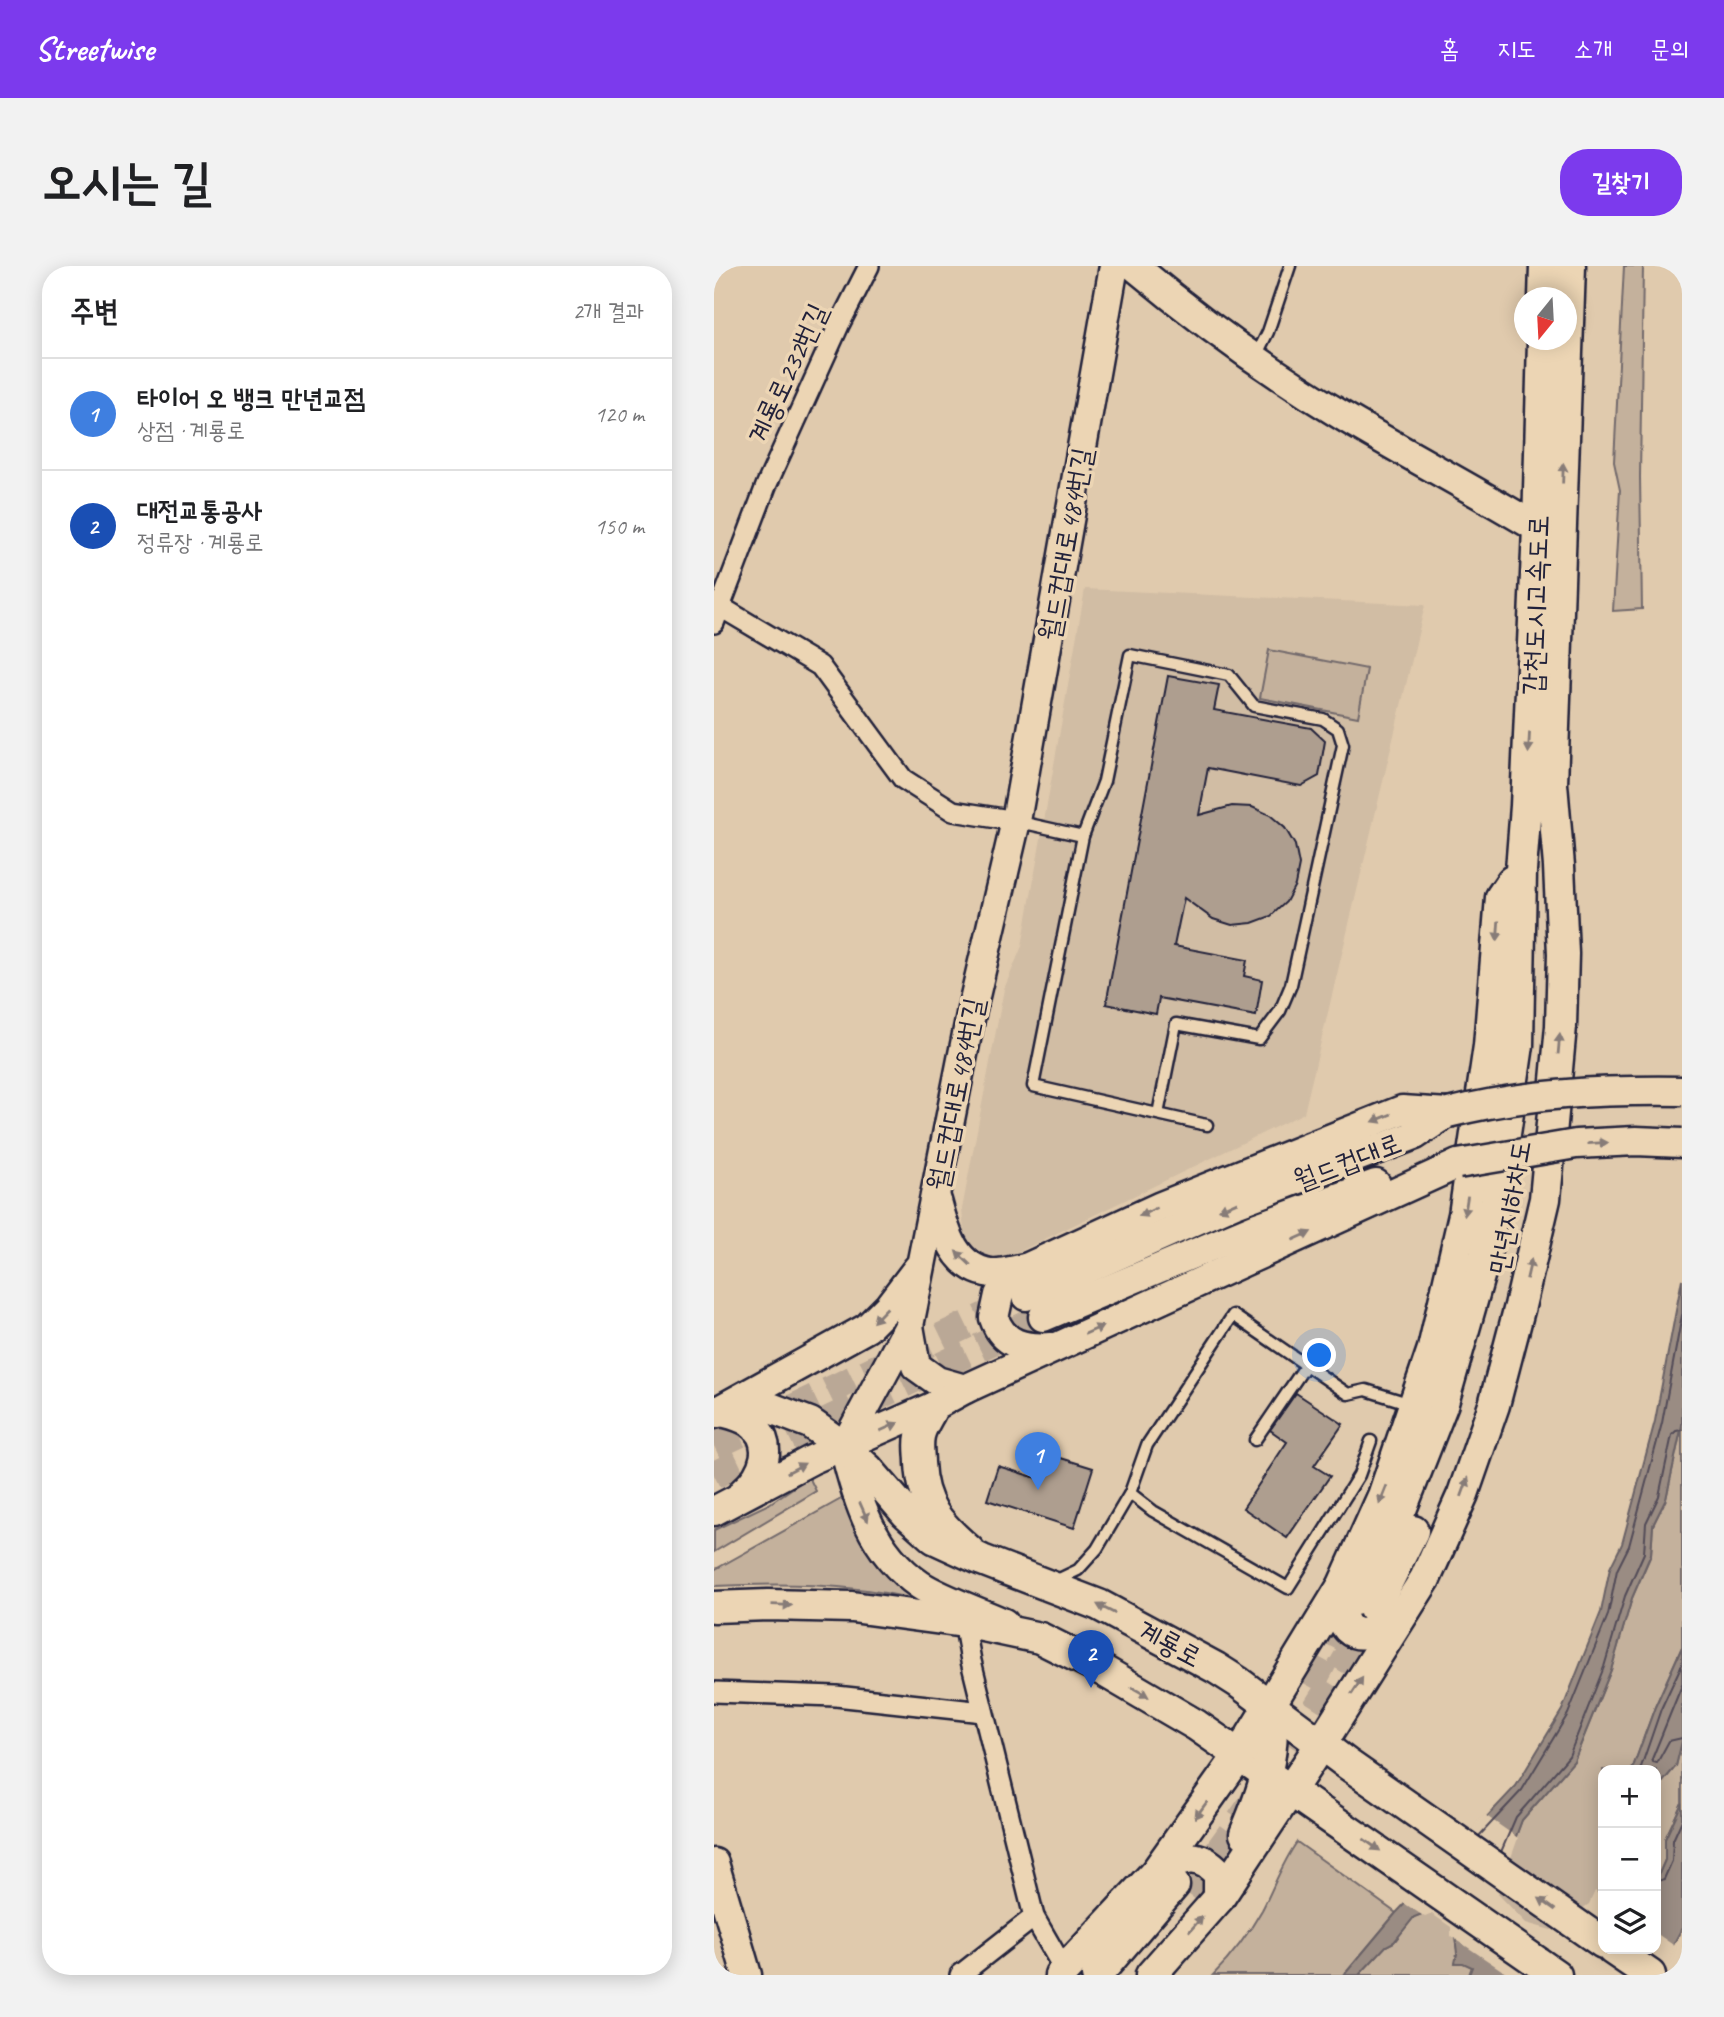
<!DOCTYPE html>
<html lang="ko">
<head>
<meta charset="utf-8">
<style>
  body { margin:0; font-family:Caveat,"Poor Story",sans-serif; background:#f2f2f2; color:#202124 }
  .controls { position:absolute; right:21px; bottom:21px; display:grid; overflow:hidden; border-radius:14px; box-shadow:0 4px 18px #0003 }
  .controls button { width:63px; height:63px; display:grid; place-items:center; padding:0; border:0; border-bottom:2px solid #e0e0e0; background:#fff; color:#202124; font:35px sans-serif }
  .compass { position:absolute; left:800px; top:21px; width:63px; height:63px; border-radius:50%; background:#fff; box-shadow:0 4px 18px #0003; rotate:198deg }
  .you { position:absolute; left:606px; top:1090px; width:24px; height:24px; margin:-18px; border:5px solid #fff; border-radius:50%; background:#1a73e8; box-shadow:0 0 0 10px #1a73e833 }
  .badge { display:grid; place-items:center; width:46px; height:46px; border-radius:50%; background:#7c3aed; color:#fff; font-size:23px; font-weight:700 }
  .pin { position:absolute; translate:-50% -58px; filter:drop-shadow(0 2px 4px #0008) }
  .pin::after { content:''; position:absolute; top:37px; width:24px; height:21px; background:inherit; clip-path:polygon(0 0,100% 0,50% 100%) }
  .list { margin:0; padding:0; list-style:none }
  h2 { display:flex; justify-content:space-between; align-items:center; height:91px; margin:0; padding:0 28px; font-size:30px }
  h2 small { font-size:23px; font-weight:400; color:#757577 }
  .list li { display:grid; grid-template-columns:46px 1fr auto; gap:21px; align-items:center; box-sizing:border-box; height:112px; padding:0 28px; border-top:2px solid #e0e0e0 }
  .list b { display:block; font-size:26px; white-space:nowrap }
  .list p { margin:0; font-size:23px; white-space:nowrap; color:#757577 }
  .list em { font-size:23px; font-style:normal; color:#757577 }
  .icon { flex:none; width:38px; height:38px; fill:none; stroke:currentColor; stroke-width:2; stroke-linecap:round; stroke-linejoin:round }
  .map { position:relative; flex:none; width:968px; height:1709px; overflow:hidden; border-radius:28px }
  header { display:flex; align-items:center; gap:42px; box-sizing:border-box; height:98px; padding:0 35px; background:#7c3aed; color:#fff }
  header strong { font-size:33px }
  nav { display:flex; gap:38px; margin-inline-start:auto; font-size:24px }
  .intro { display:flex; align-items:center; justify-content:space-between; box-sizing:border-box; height:168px; padding:0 42px }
  h1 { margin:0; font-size:49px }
  .button { padding:18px 32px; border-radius:28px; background:#7c3aed; color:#fff; font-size:24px; font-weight:700 }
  main { display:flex; gap:42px; padding:0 42px }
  aside { flex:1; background:#fff; border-radius:28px; box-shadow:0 4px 18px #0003 }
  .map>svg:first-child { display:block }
  .built { fill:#d1bda4 }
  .green { fill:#c4b19c; stroke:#736a6c; stroke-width:2 }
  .water { fill:#9a8c83; stroke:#6a6266; stroke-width:2 }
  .pier { fill:#e0caad }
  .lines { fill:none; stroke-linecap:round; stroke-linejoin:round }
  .shore { stroke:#524c58; stroke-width:2 }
  .building { fill:#ae9e8f; stroke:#22223b; stroke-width:2 }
  .secondary-tunnel { stroke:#baa896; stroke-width:28; stroke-dasharray:28 14; stroke-linecap:butt }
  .primary-tunnel { stroke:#baa896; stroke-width:30; stroke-dasharray:30 15; stroke-linecap:butt }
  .lane-casing { stroke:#22223b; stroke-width:15 }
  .street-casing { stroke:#22223b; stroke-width:24 }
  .secondary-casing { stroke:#22223b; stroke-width:33 }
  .primary-casing { stroke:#22223b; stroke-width:35 }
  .lane { stroke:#ecd5b4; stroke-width:10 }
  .street { stroke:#ecd5b4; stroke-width:19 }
  .secondary { stroke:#ecd5b4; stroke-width:28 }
  .primary { stroke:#ecd5b4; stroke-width:30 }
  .secondary-bridge-casing { stroke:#22223b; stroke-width:33; stroke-linecap:butt }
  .secondary-bridge { stroke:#ecd5b4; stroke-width:28 }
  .oneway { fill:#877c78 }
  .labels { text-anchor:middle; stroke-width:7; stroke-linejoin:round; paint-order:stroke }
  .street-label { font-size:28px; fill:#22223b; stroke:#ecd5b4 }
</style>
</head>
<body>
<header>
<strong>Streetwise</strong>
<nav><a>홈</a><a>지도</a><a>소개</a><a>문의</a></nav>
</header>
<div class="intro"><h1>오시는 길</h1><a class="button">길찾기</a></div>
<main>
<aside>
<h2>주변<small>2개 결과</small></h2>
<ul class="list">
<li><span class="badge" style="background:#3f7fe0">1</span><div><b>타이어 오 뱅크 만년교점</b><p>상점 · 계룡로</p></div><em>120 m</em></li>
<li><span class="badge" style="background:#1a4fb4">2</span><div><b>대전교통공사</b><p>정류장 · 계룡로</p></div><em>150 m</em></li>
</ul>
</aside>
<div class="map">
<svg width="968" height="1709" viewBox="0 0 968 1709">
  <rect width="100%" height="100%" fill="#e0caad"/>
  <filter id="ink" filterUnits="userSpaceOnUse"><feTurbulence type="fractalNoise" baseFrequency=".0143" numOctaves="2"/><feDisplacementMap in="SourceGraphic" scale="14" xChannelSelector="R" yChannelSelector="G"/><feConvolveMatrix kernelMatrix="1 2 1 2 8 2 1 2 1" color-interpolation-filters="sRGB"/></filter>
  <g filter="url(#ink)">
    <polygon class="built" points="371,323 711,339 590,847 294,991 273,990 259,980 250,967 248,943 290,723 308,680"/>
    <g class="green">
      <polygon points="910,0 929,0 926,211 928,343 899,345 906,224 900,196"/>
      <polygon points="555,384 653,403 644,451 546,432"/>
      <polygon points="968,1159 968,1381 941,1441 918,1504 889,1504 889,1615 878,1641 837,1668 810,1660 780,1629 808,1554 860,1495 897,1404 918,1332 937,1289 939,1259 952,1233"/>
      <polygon points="95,1211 102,1225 0,1286 0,1264 55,1238"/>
      <path d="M136,1228l60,94v10c-65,-15 -130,-15 -196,-12v-16z"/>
      <polygon points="968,1475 968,1537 951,1573 951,1594 942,1615 942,1524 962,1500"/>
      <path d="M583,1576l99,71 -52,62h-131c19,-19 36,-42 49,-65 12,-23 20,-47 35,-68z"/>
      <path d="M718,1644l22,15c2,18 0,34 18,42l-3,8h-110l27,-29 8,-4 20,-25z"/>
    </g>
    <g class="water">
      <polygon points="968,1013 968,1159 952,1233 939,1259 937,1288 918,1332 897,1404 860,1495 808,1554 780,1629 810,1660 837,1668 878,1641 889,1615 889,1683 942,1683 942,1615 951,1594 951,1573 968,1537 968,1662 954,1689 803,1705 790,1709 755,1709 758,1701 749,1697 741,1697 743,1688 740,1659 718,1644 700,1651 680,1676 672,1680 645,1709 630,1709 682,1647 802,1520 848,1444 887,1346 896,1302 908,1278 941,1155"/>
      <polygon points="968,1381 968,1475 962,1500 942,1524 942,1504 918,1504 941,1441"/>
    </g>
    <polygon class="pier" points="771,1549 804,1572 784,1628 812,1657 837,1664 875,1638 881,1625 889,1631 889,1683 942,1683 942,1667 962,1681 944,1709 795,1709 737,1670 737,1661 718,1648 711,1651 688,1636"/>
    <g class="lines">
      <g class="shore">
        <polyline points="968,1419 938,1493 939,1496 943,1497 955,1475 968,1472"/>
        <polyline points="926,1504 947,1443 968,1398"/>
        <polyline points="765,1570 808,1524 854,1448 894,1349 903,1304 915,1280 948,1157 968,1049"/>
        <polyline points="787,1586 802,1551 855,1490 890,1401 911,1330 930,1287 932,1257 945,1230 958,1169 962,1165 968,1164"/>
        <polyline points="942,1616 950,1613 958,1595 959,1574 968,1554"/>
      </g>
    </g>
    <g class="building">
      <polygon points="454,410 505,419 500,444 597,462 611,475 605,510 587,520 494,502 485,549 518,540 538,541 556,549 571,562 581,579 585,599 581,619 572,636 557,650 538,657 518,659 499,653 470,632 460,680 533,694 530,710 548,714 542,750 445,732 442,748 392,738"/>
      <polygon points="582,1127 629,1158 600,1200 616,1210 573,1272 529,1242 573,1176 556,1164"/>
      <polygon points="337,1189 379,1202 360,1262 273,1234 284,1200 329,1214"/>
    </g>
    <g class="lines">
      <g class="secondary-tunnel">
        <polyline points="0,1180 300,1036"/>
        <polyline points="0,1209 329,1051"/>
      </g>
      <g class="primary-tunnel">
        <polyline points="595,1420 641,1335"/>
        <path d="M474,1628c67,-91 134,-183 186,-283"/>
      </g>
      <g class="lane-casing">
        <g id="lane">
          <polyline points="542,90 554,66 576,0"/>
          <polyline points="306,556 369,570"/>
          <path d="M444,848l18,-90 83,15 21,-28 11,-26 52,-240 -5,-16 -15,-10 -69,-13 -25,-31 -99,-20 -26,126 -21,55 -50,250c56,13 113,25 169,38l5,1"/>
          <polyline points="541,1174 592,1099"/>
          <polyline points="416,1227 439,1245 574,1322 645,1209 657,1175"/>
          <polyline points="341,1315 364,1304 383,1283 416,1227 433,1179 519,1049 634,1128 652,1124 697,1138"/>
        </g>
      </g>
      <g class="street-casing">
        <g id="street">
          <polyline points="0,337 106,400 189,513 239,545 302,555"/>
          <polyline points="0,357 52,220 125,59 155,0"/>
          <polyline points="250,1356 257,1395 320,1651 351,1705"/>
          <polyline points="0,1426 122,1430 269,1446"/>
          <polyline points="246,1709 320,1651"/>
        </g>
      </g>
      <g class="secondary-casing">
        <g id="secondary">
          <path d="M420,0c67,56 137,107 212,152 69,41 140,78 208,120"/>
          <path d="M223,935c8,30 17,67 54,72 10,1 23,-3 34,-5"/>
          <polyline points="312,1030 519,938 701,869 734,847"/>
          <polyline points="329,1051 543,961 662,918"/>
          <polyline points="195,1060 202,1100 223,1115 251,1123"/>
          <path d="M338,1081c-27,2 -49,-2 -58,-29l5,-23 6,-12 21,-15 135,-62 241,-96 46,3"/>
          <path d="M220,1140c-4,10 -12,20 -14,30 -2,9 0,19 0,27 2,43 20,61 50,87"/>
          <polyline points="5,1144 153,1062 174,1041 203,1003"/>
          <path d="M4,1145c10,3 22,5 31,11 28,20 15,52 -6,70"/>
          <polyline points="0,1245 97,1194 220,1140 251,1123 744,898"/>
          <path d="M290,1357c-24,-11 -63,-24 -84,-38 -48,-33 -63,-84 -76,-138l65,-121 63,-317 44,-188 98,-555"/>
          <polyline points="0,1597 33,1709"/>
        </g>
      </g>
      <g class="primary-casing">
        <g id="primary">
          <polyline points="830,32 831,0"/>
          <polyline points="0,1147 31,1139 54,1141 96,1157 130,1181 154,1203 192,1247 220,1272 268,1294 385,1339 502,1402 524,1416 632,1497 889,1677"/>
          <path d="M629,1320c-2,11 -4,23 0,34 11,28 44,6 57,-6"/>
          <polyline points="641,1334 688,1241 729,1137 771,989 781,936 804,779 807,604 812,540 824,262 829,74"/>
          <polyline points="0,1341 54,1339 138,1341 250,1356 326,1372 376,1397 482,1459 842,1709"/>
          <polyline points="660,1343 699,1265"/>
          <path d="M531,1568c18,-42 32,-82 25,-128"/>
          <path d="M442,1606c25,-13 41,-23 63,2v24"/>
          <polyline points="898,1683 936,1709"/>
          <polyline points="346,1709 442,1606 526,1488 629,1319 669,1230 719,1083 750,949 775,780 787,631 798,615"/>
          <polyline points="383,1709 460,1619"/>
          <polyline points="437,1709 505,1632 607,1478 711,1313 749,1228 780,1139 806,1040 831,933 847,760 849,688 845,600 838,518 856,0"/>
        </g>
      </g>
      <use href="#lane" class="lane"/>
      <use href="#street" class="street"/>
      <use href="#secondary" class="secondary"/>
      <use href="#primary" class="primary"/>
      <g class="secondary-bridge-casing">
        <g id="secondary-bridge">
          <path d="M734,847c78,-20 154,-23 234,-22"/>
          <polyline points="744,898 862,878 922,875 968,877"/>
        </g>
      </g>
      <use href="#secondary-bridge" class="secondary-bridge"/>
    </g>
    <defs><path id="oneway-solid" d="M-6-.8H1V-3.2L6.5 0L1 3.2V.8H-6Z" transform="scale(1.75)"/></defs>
    <g class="oneway">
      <use href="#oneway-solid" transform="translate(849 207) rotate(-88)"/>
      <use href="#oneway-solid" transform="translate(815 477) rotate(93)"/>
      <use href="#oneway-solid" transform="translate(784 665) rotate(94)"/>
      <use href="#oneway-solid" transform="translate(845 778) rotate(-85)"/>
      <use href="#oneway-solid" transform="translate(668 852) rotate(158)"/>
      <use href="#oneway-solid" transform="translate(884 877) rotate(-3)"/>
      <use href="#oneway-solid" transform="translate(514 940) rotate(157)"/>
      <use href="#oneway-solid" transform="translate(752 940) rotate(99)"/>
      <use href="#oneway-solid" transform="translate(434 946) rotate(155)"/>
      <use href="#oneway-solid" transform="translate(588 970) rotate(-24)"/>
      <use href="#oneway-solid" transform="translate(249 992) rotate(-137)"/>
      <use href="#oneway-solid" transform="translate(815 1003) rotate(-77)"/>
      <use href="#oneway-solid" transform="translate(166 1049) rotate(134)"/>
      <use href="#oneway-solid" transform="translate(380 1064) rotate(-24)"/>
      <use href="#oneway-solid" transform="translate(175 1161) rotate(-24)"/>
      <use href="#oneway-solid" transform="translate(82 1202) rotate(-28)"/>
      <use href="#oneway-solid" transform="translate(751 1221) rotate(-70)"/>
      <use href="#oneway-solid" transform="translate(669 1229) rotate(112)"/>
      <use href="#oneway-solid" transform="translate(150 1246) rotate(66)"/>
      <use href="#oneway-solid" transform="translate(68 1339) rotate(2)"/>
      <use href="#oneway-solid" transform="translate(392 1343) rotate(-153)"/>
      <use href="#oneway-solid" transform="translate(643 1420) rotate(-57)"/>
      <use href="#oneway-solid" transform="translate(426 1426) rotate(30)"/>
      <use href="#oneway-solid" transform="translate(487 1544) rotate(126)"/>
      <use href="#oneway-solid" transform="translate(658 1579) rotate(35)"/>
      <use href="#oneway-solid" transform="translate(833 1638) rotate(-145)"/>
      <use href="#oneway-solid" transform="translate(482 1658) rotate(-49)"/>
    </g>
  </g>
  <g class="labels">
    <g class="street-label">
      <text transform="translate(73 107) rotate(-65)" y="10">계룡로232번길</text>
      <text transform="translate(351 278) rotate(-80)" y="10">월드컵대로484번길</text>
      <text transform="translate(821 339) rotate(-88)" y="10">갑천도시고속도로</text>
      <text transform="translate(241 828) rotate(-79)" y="10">월드컵대로484번길</text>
      <text transform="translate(633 895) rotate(-21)" y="10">월드컵대로</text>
      <text transform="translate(795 941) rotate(-80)" y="10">만년지하차도</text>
      <text transform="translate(456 1377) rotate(28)" y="10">계룡로</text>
    </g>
  </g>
</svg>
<div class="controls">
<button>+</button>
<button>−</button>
<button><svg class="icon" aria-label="layers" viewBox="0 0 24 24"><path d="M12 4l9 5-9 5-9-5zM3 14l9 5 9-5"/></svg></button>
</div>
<svg class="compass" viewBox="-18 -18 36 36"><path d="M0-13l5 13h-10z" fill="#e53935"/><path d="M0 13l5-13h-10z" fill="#757577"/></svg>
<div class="you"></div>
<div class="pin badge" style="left:324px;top:1224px;background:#3f7fe0">1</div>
<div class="pin badge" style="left:377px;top:1422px;background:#1a4fb4">2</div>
</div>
</main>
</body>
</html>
